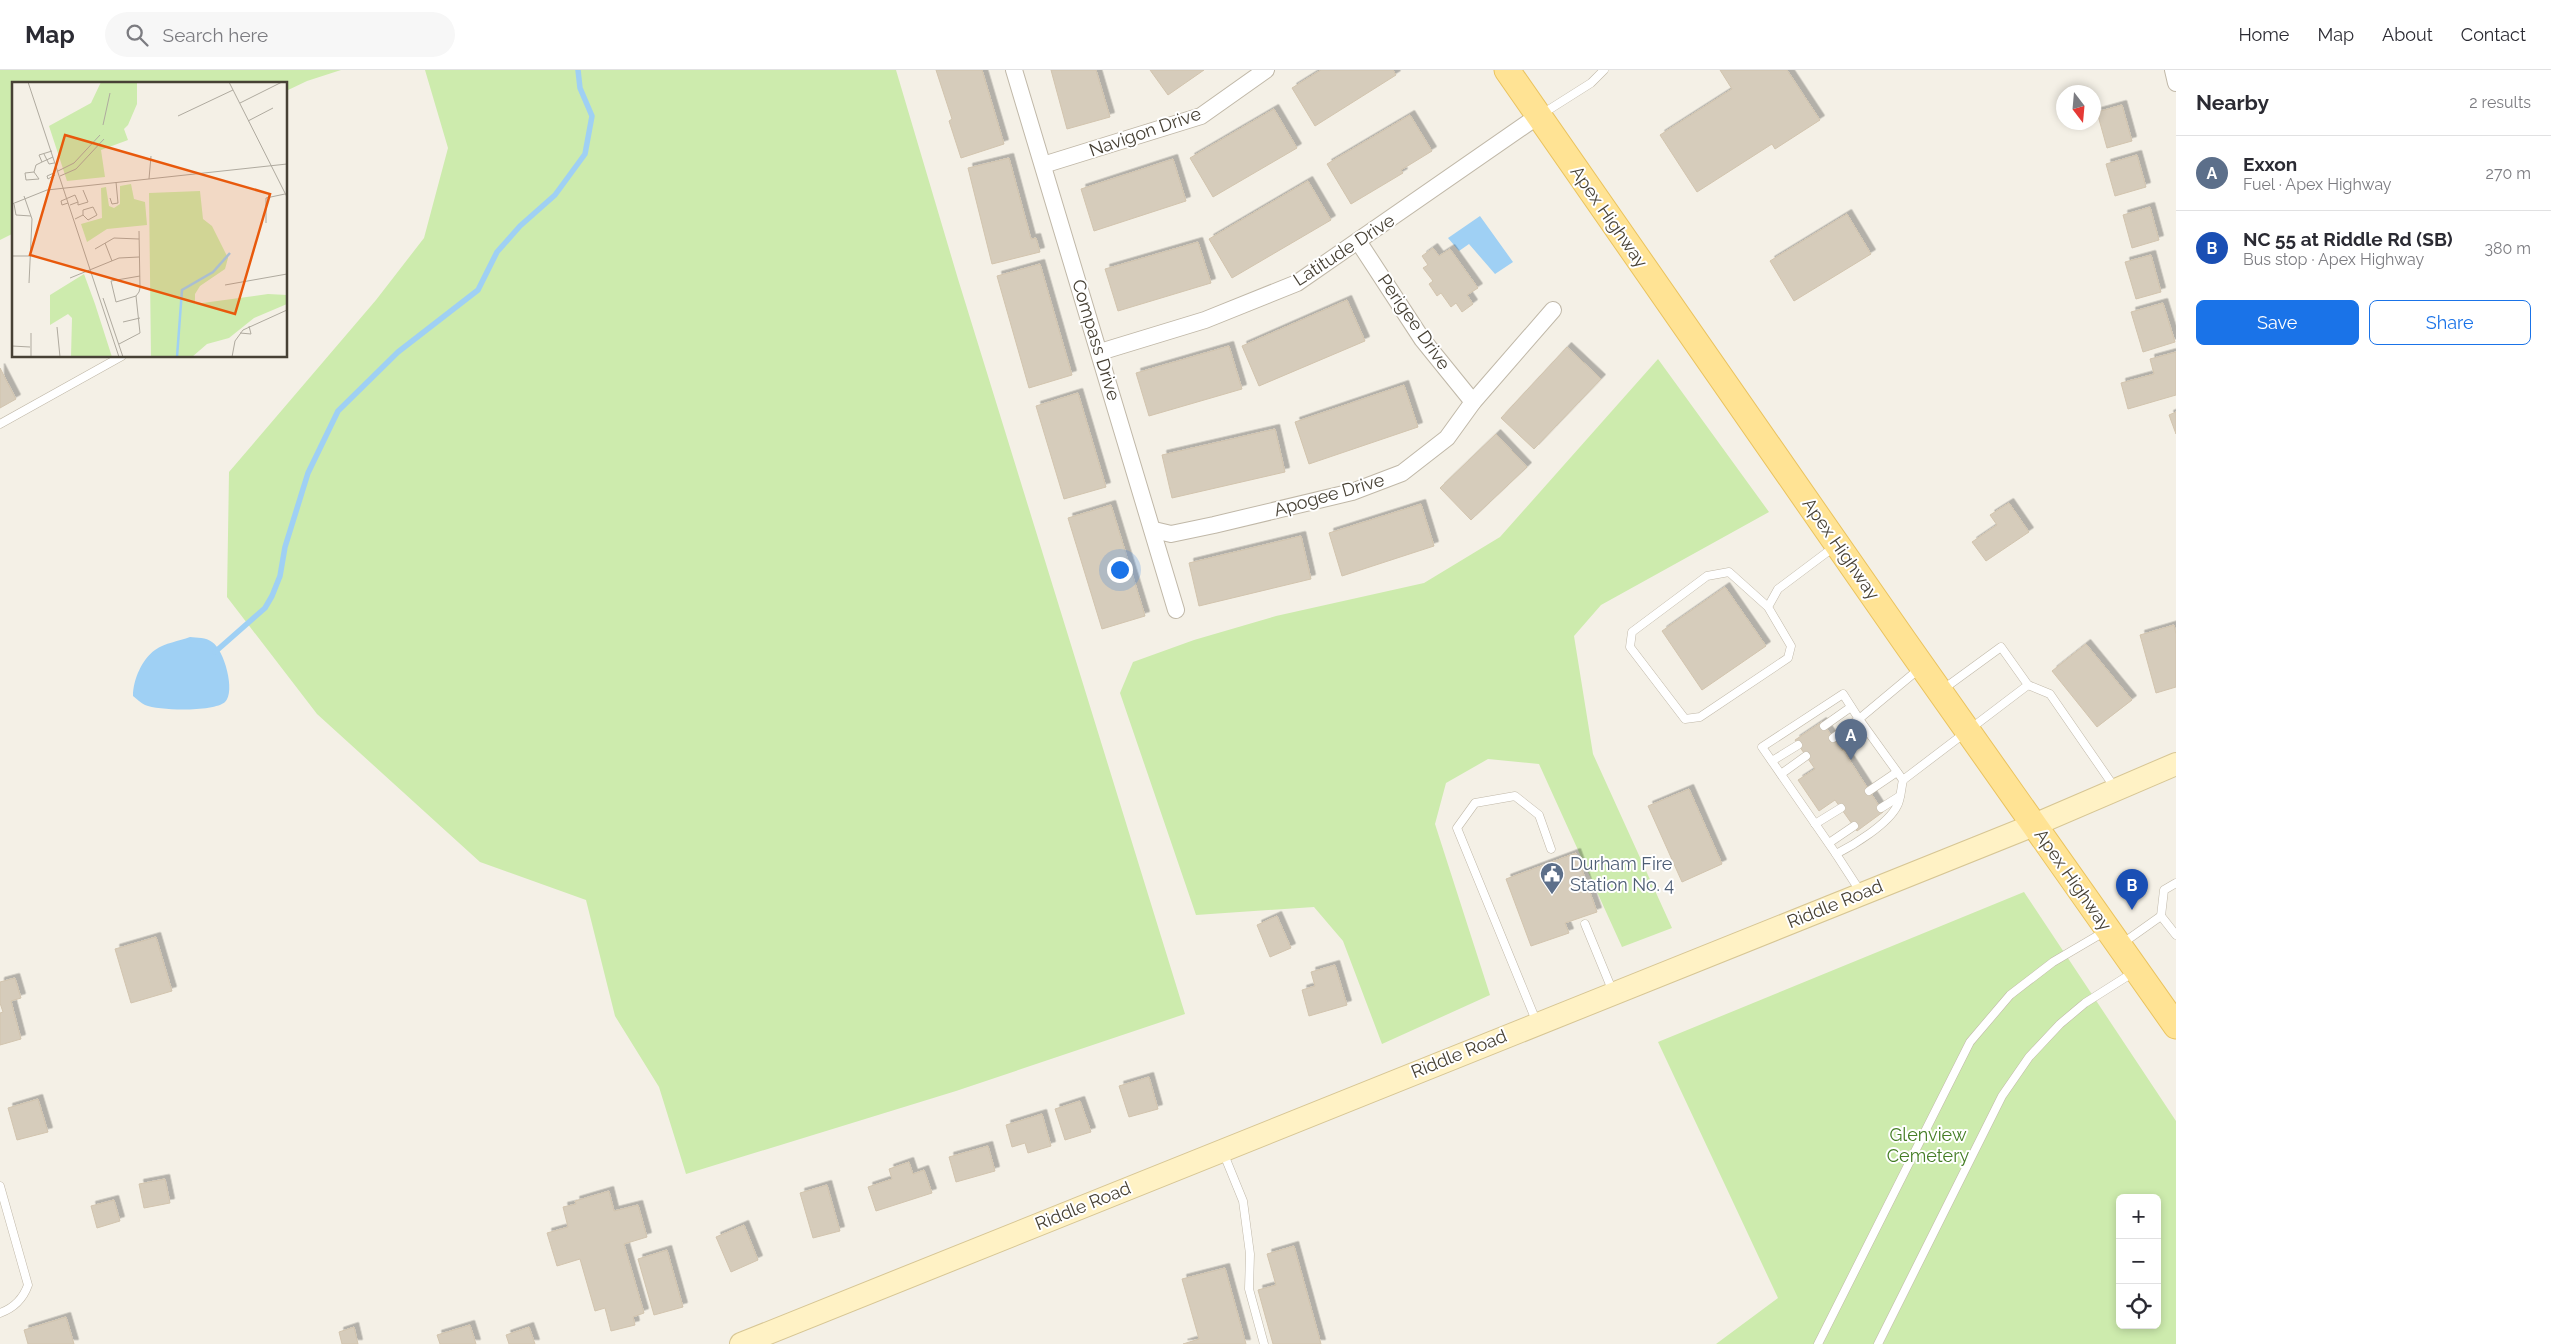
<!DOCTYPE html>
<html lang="en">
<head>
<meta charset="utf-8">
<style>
  body { margin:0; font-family:Raleway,sans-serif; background:#f7f7f7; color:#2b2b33 }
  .controls { position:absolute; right:15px; bottom:15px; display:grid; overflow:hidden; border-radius:8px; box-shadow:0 2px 8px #0003 }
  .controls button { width:45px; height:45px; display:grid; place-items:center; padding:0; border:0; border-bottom:1px solid #e1e1e2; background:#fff; color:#2b2b33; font:25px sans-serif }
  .compass { position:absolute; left:2056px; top:15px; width:45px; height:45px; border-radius:50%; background:#fff; box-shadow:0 2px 8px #0003; rotate:164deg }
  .you { position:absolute; left:1119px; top:499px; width:18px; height:18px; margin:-12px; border:4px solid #fff; border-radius:50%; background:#1a73e8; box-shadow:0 0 0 8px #1a73e833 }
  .badge { display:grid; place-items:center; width:32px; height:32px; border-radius:50%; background:#1a73e8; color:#fff; font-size:16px; font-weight:700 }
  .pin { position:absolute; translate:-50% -41px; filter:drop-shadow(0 1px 2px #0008) }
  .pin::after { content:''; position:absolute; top:26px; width:18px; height:15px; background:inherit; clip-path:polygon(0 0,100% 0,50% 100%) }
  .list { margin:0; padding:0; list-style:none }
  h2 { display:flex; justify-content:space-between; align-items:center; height:65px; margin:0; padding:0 20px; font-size:21px }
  h2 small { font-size:16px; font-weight:400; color:#7c7c81 }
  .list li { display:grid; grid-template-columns:32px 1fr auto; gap:15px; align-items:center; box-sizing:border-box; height:75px; padding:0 20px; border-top:1px solid #e1e1e2 }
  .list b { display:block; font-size:19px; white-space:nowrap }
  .list p { margin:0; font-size:16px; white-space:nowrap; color:#7c7c81 }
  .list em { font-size:16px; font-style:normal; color:#7c7c81 }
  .actions { display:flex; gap:10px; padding:15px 20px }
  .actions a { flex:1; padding:11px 0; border:1px solid #1a73e8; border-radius:8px; text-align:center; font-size:18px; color:#1a73e8 }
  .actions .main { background:#1a73e8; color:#fff }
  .icon { flex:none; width:28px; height:28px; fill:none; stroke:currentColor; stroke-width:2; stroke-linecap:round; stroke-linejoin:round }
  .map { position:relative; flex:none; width:2176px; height:1274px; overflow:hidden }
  header { display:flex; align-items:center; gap:30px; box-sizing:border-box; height:70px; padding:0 25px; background:#fff; border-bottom:1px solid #e1e1e2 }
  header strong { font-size:24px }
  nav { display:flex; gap:28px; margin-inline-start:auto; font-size:18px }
  .search { width:350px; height:45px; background:#f7f7f7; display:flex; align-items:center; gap:12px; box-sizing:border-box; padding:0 18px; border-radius:28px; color:#7c7c81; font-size:19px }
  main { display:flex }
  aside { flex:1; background:#fff }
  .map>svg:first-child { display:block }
  .green { fill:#cdebad; fill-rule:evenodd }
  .water { fill:#9fd0f4 }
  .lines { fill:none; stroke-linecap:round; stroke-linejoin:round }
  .stream { stroke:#9fd0f4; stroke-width:5.5 }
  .building { fill:#d6ccbb; stroke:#d2c4ae; filter:url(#shadow) }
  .service-casing { stroke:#c0b8a8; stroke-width:9 }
  .minor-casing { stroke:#c0b8a8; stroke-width:18 }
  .secondary-casing { stroke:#d7c694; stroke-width:24 }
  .primary-casing { stroke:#eac35e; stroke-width:27 }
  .service { stroke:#fff; stroke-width:8 }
  .minor { stroke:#fff; stroke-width:16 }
  .secondary { stroke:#fff2c5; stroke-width:22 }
  .primary { stroke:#ffe394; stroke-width:25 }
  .labels { text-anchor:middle; stroke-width:4; stroke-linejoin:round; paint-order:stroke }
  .street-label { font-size:18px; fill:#474135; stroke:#fff }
  .service-label { font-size:18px; fill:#4e5e75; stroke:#fff; text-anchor:start }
  .park-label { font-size:18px; fill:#447d25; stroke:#fff }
  .inset-river { fill:none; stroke:#9fd0f4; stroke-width:2.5 }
  .inset-road { fill:none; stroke:#afaa9f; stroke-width:1 }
  .view { fill:#e8590c; fill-opacity:0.15; stroke:#e8590c; stroke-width:2.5 }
  .inset-edge { fill:none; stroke:#474135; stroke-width:2.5 }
</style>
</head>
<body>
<header>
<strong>Map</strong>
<div class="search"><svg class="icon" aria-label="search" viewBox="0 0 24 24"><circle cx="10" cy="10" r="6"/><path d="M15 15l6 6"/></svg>Search here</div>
<nav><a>Home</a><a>Map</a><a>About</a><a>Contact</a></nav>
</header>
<main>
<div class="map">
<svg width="2176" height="1274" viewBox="0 0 2176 1274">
  <defs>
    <filter id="shadow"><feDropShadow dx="4.5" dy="-4.5" stdDeviation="0" flood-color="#0004"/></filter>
  </defs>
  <rect width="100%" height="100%" fill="#f4f0e6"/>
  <g class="green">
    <polygon points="0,0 341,0 307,11 286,21 286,14 14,14 14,163 0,170"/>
    <polygon points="425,0 896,0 958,209 1185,944 956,1021 686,1104 659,1017 615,946 586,830 480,792 317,644 227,527 229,402 376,230 424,168 448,78"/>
    <polygon points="1658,289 1769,442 1601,535 1574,566 1593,684 1672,858 1622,877 1539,694 1488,689 1446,713 1435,754 1490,925 1382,974 1343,871 1314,837 1196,845 1120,623 1133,592 1194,570 1276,546 1424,513 1500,467"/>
    <path d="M2024,822l152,229v223h-460l62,-46 -120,-256zM2120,1128h37v127h-37z"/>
  </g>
  <g class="water">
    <polygon points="1480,146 1513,192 1495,204 1469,174 1459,181 1448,168"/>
    <path d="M190,567c7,1 16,0 22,5 12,7 24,50 13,60 -11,10 -65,9 -80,3 -4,-2 -8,-6 -12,-9 0,-16 9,-37 22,-46 10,-7 24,-9 35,-13z"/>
  </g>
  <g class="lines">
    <polyline class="stream" points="215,582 265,538 272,526 280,506 285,477 308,403 338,341 398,282 478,220 497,182 520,156 555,125 585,84 592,46 580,18 578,0"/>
  </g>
  <g class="building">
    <polygon points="936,0 982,0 1004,74 961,88 949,51 952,49"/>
    <polygon points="1051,0 1096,0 1110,47 1067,59"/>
    <polygon points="1150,0 1204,0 1168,25"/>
    <polygon points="1321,0 1393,0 1396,5 1315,56 1292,18"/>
    <polygon points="1720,0 1787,0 1820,50 1775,79 1772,74 1697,122 1660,65 1732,19"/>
    <polygon points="2122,35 2132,71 2107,78 2097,42"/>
    <polygon points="1274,39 1297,78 1213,127 1190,88"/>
    <polygon points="1410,45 1432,81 1401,100 1403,103 1351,134 1327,94"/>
    <polygon points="2137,85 2146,117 2115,126 2106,94"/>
    <polygon points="1009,88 1031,169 1036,168 1040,182 992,194 968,98"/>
    <polygon points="1173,89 1186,131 1094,161 1081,119"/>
    <polygon points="1308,111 1331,150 1232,208 1209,169"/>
    <polygon points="2150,137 2159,170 2132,178 2123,145"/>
    <polygon points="1847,144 1871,184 1794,231 1770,191"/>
    <polygon points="1198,172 1211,213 1118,241 1105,199"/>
    <polygon points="1433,178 1439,186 1450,179 1478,218 1467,225 1473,234 1462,242 1456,233 1451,237 1441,223 1437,226 1429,214 1433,211 1423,198 1428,195 1422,186"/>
    <polygon points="2151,185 2161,222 2136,229 2125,192"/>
    <polygon points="1040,194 1072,305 1029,318 997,206"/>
    <polygon points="1347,230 1365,271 1259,316 1242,276"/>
    <polygon points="2163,233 2175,272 2143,282 2131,242"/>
    <polygon points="1229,276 1242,319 1149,346 1136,303"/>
    <polygon points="1567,277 1601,309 1534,379 1501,348"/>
    <polygon points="2176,282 2176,325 2128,339 2121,313 2154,304 2150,289"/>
    <polygon points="0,298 16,329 0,338"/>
    <polygon points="1404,315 1418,357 1309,394 1295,352"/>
    <polygon points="1078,323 1106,417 1064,429 1036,336"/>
    <polygon points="2176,342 2176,364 2169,345"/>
    <polygon points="1275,359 1285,402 1172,428 1162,385"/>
    <polygon points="1496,364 1527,397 1471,450 1440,418"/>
    <polygon points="2009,433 2029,462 1986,491 1972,472 1997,455 1990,445"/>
    <polygon points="1421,434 1434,476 1342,506 1329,463"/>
    <polygon points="1111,435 1145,546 1102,559 1068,448"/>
    <polygon points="1301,466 1311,509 1199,536 1189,493"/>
    <polygon points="1725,517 1766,576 1702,620 1662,561"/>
    <polygon points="2174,555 2176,564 2176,617 2156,623 2140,565"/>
    <polygon points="2086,574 2132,630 2097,657 2052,601"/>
    <polygon points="1822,652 1842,681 1843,680 1883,742 1857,761 1835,730 1819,741 1798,710 1815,699 1795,670"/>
    <polygon points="1689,719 1722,794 1682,812 1648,736"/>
    <polygon points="1576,783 1597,842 1565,853 1569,863 1531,876 1506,809"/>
    <polygon points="1277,846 1291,878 1270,887 1257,855"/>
    <polygon points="156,867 172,921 131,933 115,879"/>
    <polygon points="1335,895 1347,935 1309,946 1302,920 1315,916 1311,902"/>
    <polygon points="15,908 21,928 11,931 21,969 0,975 0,943 3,942 0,933 0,912"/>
    <polygon points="1149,1007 1158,1039 1129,1047 1119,1016"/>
    <polygon points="38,1029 48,1062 17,1070 8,1038"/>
    <polygon points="1080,1031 1091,1062 1065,1070 1055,1039"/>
    <polygon points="1042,1044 1051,1076 1028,1083 1025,1073 1012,1077 1006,1055"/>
    <polygon points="988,1076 995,1101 956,1112 949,1087"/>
    <polygon points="909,1092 913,1104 924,1100 932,1123 876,1141 868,1117 892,1109 889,1099"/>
    <polygon points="165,1109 170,1133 144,1138 139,1114"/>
    <polygon points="827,1115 840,1161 813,1168 800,1123"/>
    <polygon points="609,1121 614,1141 638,1135 647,1167 624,1174 644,1243 633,1247 635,1255 611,1261 605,1238 595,1241 580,1189 557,1196 547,1163 568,1157 563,1137 576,1134 575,1131"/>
    <polygon points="114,1130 120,1151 97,1158 91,1136"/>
    <polygon points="744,1155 758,1190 731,1202 716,1167"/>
    <polygon points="1294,1176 1321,1274 1273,1274 1258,1220 1276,1215 1267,1184"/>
    <polygon points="667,1180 683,1237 654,1245 638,1189"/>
    <polygon points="1225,1198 1246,1274 1183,1274 1199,1269 1182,1209"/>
    <polygon points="66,1247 74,1274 28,1274 24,1260"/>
    <polygon points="470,1255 476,1274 440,1274 437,1265"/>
    <polygon points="354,1257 358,1274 342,1274 339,1262"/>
    <polygon points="529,1257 535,1274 509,1274 506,1265"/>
  </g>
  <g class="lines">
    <g class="service-casing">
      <g id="service">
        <polyline points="1542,44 1591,13 1604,0"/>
        <polyline points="0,354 122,286"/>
        <polyline points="1768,537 1729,502 1707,506 1632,562 1630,577 1685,649 1700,647 1788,588 1791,576 1768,537 1778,519 1834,477"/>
        <polyline points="1919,599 1859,649 1903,710 2028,615 2001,577 1942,620"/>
        <polyline points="2028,615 2050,624 2115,718"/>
        <polyline points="1824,656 1851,637"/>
        <polyline points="1833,668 1859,649 1843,624 1762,677 1836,784"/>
        <polyline points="1772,691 1798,675"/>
        <polyline points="1781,704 1806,686"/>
        <polyline points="1869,721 1897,702"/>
        <polyline points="1881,738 1900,726"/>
        <polyline points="1815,754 1841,738"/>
        <polyline points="1829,773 1854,756"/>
        <path d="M1860,821l-24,-37c18,-9 52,-30 61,-48 4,-7 4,-18 6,-26"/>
        <polyline points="2161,846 2164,820 2176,813"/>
        <polyline points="1585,854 1613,922"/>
        <polyline points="2123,873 2161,846 2176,865"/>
        <polyline points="1537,953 1457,758 1475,733 1515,726 1539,745 1551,779"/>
        <polyline points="1223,1082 1243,1131 1250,1184 1249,1219 1264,1274"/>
        <path d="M0,1116l28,99c-5,14 -14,23 -28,28"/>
        <polyline points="1818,1274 1970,972 2010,925 2053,892 2104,862"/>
        <polyline points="1878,1274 2002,1026 2029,987 2060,954 2085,933 2134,902"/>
      </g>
    </g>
    <g class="minor-casing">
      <g id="minor">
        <polyline points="1014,0 1176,540"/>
        <polyline points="2173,0 2176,13"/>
        <polyline points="1043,95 1201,46 1266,0"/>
        <polyline points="1358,171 1422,269 1473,332"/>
        <polyline points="1100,282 1205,250 1297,213 1538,46"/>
        <polyline points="1154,460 1171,464 1214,455 1352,422 1402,403 1447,368 1473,332 1553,240"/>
      </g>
    </g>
    <g class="secondary-casing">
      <polyline id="secondary" points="741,1274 2034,755 2176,694"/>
    </g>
    <g class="primary-casing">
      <polyline id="primary" points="1507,0 1905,572 2176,956"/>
    </g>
    <use href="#service" class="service"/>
    <use href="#minor" class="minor"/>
    <use href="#secondary" class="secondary"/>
    <use href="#primary" class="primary"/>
  </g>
  <defs>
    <g id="civic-pin" transform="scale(1.25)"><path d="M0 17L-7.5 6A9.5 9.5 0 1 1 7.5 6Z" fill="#5c6f8a" stroke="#fff"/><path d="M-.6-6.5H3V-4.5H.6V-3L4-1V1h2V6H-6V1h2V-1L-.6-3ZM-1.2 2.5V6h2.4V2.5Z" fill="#fff"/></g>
  </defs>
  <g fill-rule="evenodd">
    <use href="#civic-pin" x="1552" y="804"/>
  </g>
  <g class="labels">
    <g class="street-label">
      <text transform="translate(1145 62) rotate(-19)" y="6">Navigon Drive</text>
      <text transform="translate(1609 147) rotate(55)" y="6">Apex Highway</text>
      <text transform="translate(1344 180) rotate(-33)" y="6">Latitude Drive</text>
      <text transform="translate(1414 252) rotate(55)" y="6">Perigee Drive</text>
      <text transform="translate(1096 270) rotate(73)" y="6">Compass Drive</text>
      <text transform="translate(1329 425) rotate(-16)" y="6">Apogee Drive</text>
      <text transform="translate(1841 479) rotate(55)" y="6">Apex Highway</text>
      <text transform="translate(2073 810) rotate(55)" y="6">Apex Highway</text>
      <text transform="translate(1835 834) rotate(-22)" y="6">Riddle Road</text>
      <text transform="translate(1459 984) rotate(-22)" y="6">Riddle Road</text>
      <text transform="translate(1083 1136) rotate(-22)" y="6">Riddle Road</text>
    </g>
    <g class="service-label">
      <text x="1570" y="800">Durham Fire<tspan x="1570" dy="21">Station No. 4</tspan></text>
    </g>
    <g class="park-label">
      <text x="1928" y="1071">Glenview<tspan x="1928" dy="21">Cemetery</tspan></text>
    </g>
  </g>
  <g transform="translate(12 12)">
    <rect width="275" height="275" fill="#f4f0e6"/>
    <path d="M89,0h36v22l-9,21 -4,4 4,11 -27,10 4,27 -38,4 -18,-55 42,-23zM119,102l3,15 11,3 2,23 -40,4 -20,13 -6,-18 21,-6 -1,-30 5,-1 3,19 5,2 6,-4v-18zM188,109l3,28 9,7 16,32 -3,11 -25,17 -5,8v10l73,-10 19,1v9l-33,14 -25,20 -22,6 -15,13h-41l-2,-164zM72,192l11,30 17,53h-41l1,-39 -4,-4 -18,11v-30z" fill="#cdebad"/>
    <path class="inset-river" d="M165,275l5,-67 31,-18 17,-19"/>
    <path class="inset-road" d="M16,0l91,275M217,0l58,115M228,21l42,-21M166,34l55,-26M236,39l25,-13M91,43l7,-32M40,69l-13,4 3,7 11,-5M32,72l5,10 5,-1M46,89l16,-8 26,-28M22,90l5,7 -13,1 -1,-7 9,-1 2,-7 6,-3M42,91l-7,3 1,3 7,-4M48,94l16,-7 28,-30M137,97l2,-23M12,114l8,23 -3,64M98,116l2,6 6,-1 -2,-21M66,120v3l10,-3 -5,-12M56,121l-6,2 -1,-4 14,-6 3,7 -8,3M0,122l35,-14 240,-26M2,122l2,11 15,1M63,137l8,-4v-5l10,-3 4,8 -9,5 -5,-5M254,141v-25l19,-4M127,149l1,57 -1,4 -3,4 -20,6 -5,-21 29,-5M93,161l7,18M83,167l19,-11 25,1M0,174h19M58,196l49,-20 20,-1M213,203l62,-11M91,216l20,59M111,240l17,-4M45,245l3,30M19,251v24M228,251l11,1 -2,-8M107,262l21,-11 -4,-37M0,264l18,1M220,275l3,-16 8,-11 44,-20"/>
    <path class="view" d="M53,53l205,59 -35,120 -205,-59z"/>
    <rect width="275" height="275" class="inset-edge"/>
  </g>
</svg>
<div class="controls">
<button>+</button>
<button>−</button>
<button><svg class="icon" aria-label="locate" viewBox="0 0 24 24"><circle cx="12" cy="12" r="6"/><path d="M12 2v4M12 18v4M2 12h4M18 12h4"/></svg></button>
</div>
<svg class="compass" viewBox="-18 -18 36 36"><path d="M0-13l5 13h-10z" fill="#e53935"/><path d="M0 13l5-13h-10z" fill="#7c7c81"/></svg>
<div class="you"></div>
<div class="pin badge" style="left:1851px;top:690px;background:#5c6f8a">A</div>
<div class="pin badge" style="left:2132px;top:840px;background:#1a4fb4">B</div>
</div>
<aside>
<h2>Nearby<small>2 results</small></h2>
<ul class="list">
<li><span class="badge" style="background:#5c6f8a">A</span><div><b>Exxon</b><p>Fuel · Apex Highway</p></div><em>270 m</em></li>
<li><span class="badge" style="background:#1a4fb4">B</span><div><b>NC 55 at Riddle Rd (SB)</b><p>Bus stop · Apex Highway</p></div><em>380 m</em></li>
</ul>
<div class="actions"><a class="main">Save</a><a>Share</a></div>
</aside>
</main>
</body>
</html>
